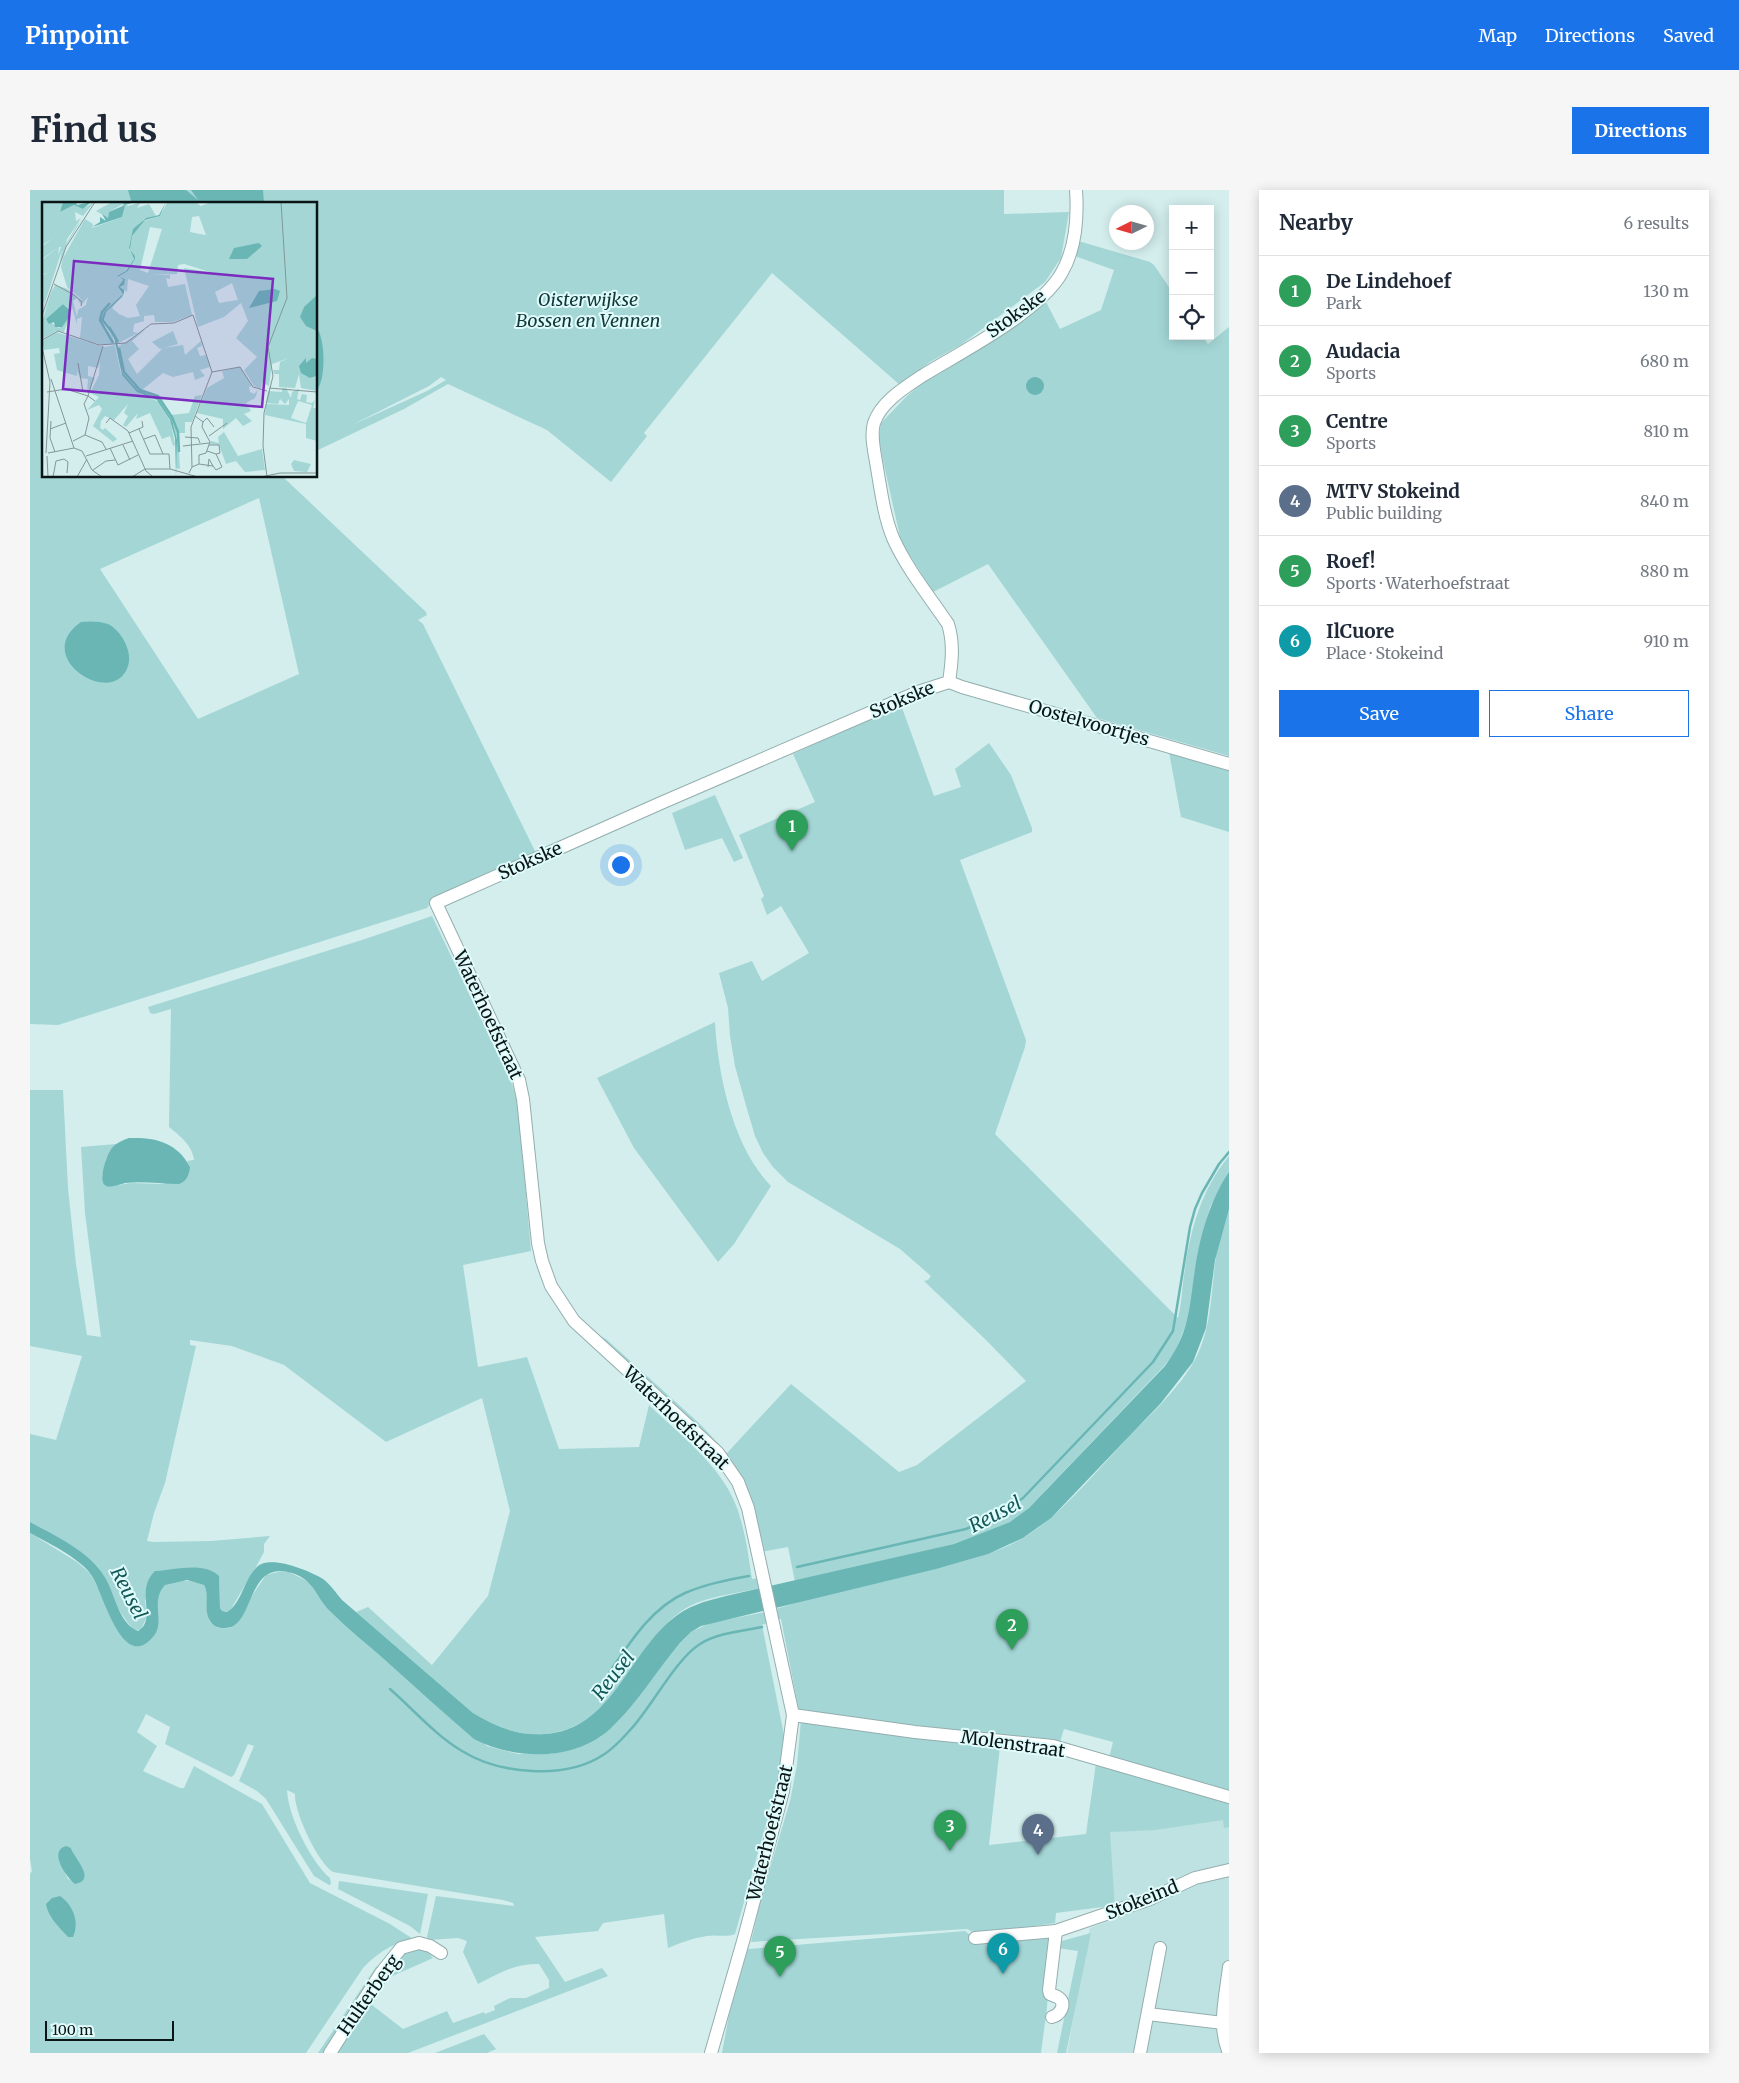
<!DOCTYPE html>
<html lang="en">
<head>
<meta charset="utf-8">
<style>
  body { margin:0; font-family:Merriweather,serif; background:#f6f6f7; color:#1f2937 }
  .controls { position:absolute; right:15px; top:15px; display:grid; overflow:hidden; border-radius:0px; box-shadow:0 2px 12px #0003 }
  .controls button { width:45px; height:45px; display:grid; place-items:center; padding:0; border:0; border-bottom:1px solid #e0e1e3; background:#fff; color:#1f2937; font:25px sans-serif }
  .compass { position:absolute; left:1079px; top:15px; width:45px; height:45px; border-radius:50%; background:#fff; box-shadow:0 2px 12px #0003; rotate:265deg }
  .scale { position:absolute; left:15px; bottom:12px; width:129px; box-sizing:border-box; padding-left:5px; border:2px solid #0b1515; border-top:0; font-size:14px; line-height:18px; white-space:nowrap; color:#0b1515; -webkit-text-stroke:4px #e0fbfb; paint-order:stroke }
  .you { position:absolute; left:590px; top:674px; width:18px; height:18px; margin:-12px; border:4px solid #fff; border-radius:50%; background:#1a73e8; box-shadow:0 0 0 8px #1a73e833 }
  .badge { display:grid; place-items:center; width:32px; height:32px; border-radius:50%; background:#1a73e8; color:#fff; font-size:16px; font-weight:700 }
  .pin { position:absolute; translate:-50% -41px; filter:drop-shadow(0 1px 2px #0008) }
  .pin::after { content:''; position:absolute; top:26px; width:18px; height:15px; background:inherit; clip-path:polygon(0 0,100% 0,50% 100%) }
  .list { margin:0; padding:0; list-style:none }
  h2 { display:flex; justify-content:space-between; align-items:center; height:65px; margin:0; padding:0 20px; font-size:21px }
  h2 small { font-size:16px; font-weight:400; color:#747a83 }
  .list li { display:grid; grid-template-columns:32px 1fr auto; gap:15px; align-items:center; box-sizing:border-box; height:70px; padding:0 20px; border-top:1px solid #e0e1e3 }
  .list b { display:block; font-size:19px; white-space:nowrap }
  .list p { margin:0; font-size:16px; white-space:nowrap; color:#747a83 }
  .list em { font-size:16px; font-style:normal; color:#747a83 }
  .actions { display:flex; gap:10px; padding:15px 20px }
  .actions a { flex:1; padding:11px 0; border:1px solid #1a73e8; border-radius:0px; text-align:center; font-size:18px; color:#1a73e8 }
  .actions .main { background:#1a73e8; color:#fff }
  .icon { flex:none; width:28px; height:28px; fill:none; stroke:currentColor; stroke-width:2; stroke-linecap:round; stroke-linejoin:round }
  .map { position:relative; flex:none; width:1199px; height:1863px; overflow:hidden; border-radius:0px }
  header { display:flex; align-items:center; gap:30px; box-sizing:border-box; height:70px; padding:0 25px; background:#1a73e8; color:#fff }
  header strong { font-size:24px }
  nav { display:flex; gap:28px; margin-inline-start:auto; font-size:18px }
  .intro { display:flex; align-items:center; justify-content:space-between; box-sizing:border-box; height:120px; padding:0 30px }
  h1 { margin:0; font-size:35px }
  .button { padding:12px 22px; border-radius:0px; background:#1a73e8; color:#fff; font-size:18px; font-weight:700 }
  main { display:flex; gap:30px; padding:0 30px }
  aside { flex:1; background:#fff; border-radius:0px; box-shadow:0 2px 12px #0003 }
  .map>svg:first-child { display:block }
  .built { fill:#bde2e1 }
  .green { fill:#a4d6d6; fill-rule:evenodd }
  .water { fill:#69b6b5 }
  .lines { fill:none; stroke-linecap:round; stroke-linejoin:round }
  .stream { stroke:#69b6b5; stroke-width:2.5 }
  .minor-casing { stroke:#94aeae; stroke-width:14 }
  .minor { stroke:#fff; stroke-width:12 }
  .labels { text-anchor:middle; stroke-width:4; stroke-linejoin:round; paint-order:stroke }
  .park-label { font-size:18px; font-style:italic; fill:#113737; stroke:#e0fbfb }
  .street-label { font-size:18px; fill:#0b1515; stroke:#e0fbfb }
  .water-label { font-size:19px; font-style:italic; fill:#125656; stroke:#e0fbfb }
  .inset-river { fill:none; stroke:#69b6b5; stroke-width:2.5 }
  .inset-road { fill:none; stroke:#839797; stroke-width:1 }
  .view { fill:#7b2cbf; fill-opacity:0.15; stroke:#7b2cbf; stroke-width:2.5 }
  .inset-edge { fill:none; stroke:#0b1515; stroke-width:2.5 }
</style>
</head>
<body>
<header>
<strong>Pinpoint</strong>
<nav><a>Map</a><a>Directions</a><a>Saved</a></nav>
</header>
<div class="intro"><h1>Find us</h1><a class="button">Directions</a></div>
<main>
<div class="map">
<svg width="1199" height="1863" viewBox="0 0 1199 1863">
  <rect width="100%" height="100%" fill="#d3eeed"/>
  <polygon class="built" points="1199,1620 1199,1863 1037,1863 1060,1738 1085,1729 1079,1641"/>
  <g class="green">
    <path d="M0,0h974v24l65,-2 -8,46 -16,24 -83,62 -32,18 -30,23 -128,-112 -128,160 3,3 -36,46 -64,-52 -99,-46 -44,25 -88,42v-247h-272v272h238l144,136 1,3 -9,5 5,4 113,229 -91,39 -12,7 -6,9 -369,117 -28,-1zM411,187l5,3 -19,11 -75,34 77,-39zM229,308l40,176 -101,45 -98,-150z"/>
    <polygon points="1045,50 1120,72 1124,75 1143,103 1143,146 1172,146 1178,154 1199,137 1199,566 1067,528 958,374 903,402 871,351 852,266 849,247 851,233 876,207 891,194 918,176 978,142 1016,112 1030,139 1071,120 1084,80 1042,65"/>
    <path d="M871,515l33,91 27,-9 -6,-18 34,-26 22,32 21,53v4l-72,28 66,180 -1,7 -30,87 183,184c4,-15 4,-33 7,-49 6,-42 17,-80 44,-113v16l-19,35 -9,35 -5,25 -7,50 -14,35 -10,13 -136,143 -19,14 -56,22 -159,38 -7,-35 -27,5 -17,-67 -146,-150 8,4 94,85 27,29 64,-69 108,88 18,-7 109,-84 -40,-41 -62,-59 4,-1 3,-4 -31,-27 -112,-67 -15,-15 -10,-14 -8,-17 -8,-27 -12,-43 -5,-30 -2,-28 -9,-35 33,-12 10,20 47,-28 -28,-47 -14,9 -6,-16 3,-3 -25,-61 76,-33 -22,-48z"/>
    <polygon points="1139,562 1199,579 1199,642 1151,627"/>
    <polygon points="685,605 713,668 704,672 692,648 655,660 642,623"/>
    <path d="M402,726l80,168 6,21 13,146 -68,14 15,102 49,-10 32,92 80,-2 10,-42c30,29 70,59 86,98 10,24 13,51 17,76l6,-1 2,10c-24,6 -56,8 -77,22 -51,35 -68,119 -138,124 -27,2 -49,-7 -72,-21l-117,-101 12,-5 64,58 56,-69 22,-85 -28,-113 -96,44 -102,-77 -52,-19 -42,-6v5l6,1 -31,137 -11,30 -7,28 6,1 58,-1 59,-5 -6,8v8l-8,15 -27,45 -7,-1 -2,-3 -1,-32 -47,-6 -17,1 -10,30 2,16 -6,12 -6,2c-9,-9 -16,-21 -22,-32 -2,-5 -2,-10 -5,-15 -14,-29 -51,-47 -78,-62v-88l26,6 26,-84 -52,-10v-256h33l5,98 8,76 11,71 14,2 -16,-124 -4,-66 35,-3 -10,15 -4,17 9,10 20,-3 32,1 27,-17 -3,-6 7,-1c-1,-14 -15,-25 -25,-33l2,-118 -17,5 -4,-1 -2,-6 217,-68z"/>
    <path d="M685,832c3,54 18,125 56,164l-37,58 -16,18 -84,-114 -37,-70z"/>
    <path d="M1199,1019v583l-120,-34 4,-16 -49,-13 -5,16 -260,-34 -18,-92 -5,1 -3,-10c59,-20 120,-29 180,-46 24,-7 48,-13 70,-26 39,-24 70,-63 101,-96 26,-28 61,-57 76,-93 18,-44 8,-96 29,-140z"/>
    <path d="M0,1343l47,29 14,12 19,40 25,31c5,-6 22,-24 23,-31 1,-7 -3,-14 0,-20 6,-17 32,-15 46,-9 9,16 -8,46 26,43l36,-53 16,-4 7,1 20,10 14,20 42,41 122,103 31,8h32l18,-4 32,-13 19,-17 53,-68 19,-20 19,-9 55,-11 2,11 -5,2 23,115 -6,38 -44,156c-10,4 -19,0 -28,2 -14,2 -27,7 -39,12l-4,-34 -61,9 -5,8 -63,6 30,45 37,-14 6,8 -200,77h-90l58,-86c13,-10 34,-20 50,-17l7,8 -45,20 -16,27 31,24 44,-18 6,12 31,-11 1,2 10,-4 -1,-4 16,-8h16l23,-10v-8l-10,-16c-24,-1 -41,10 -61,20l-15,-32 4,-11 -9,-3 -29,2 -2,-3 9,-41 78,10 -1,-3 -10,-3 -170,-28c-15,-9 -39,-60 -38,-78l-8,-4c1,26 24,72 43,88l1,6 -2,1 -15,-9 -48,-77 -9,-8 -18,-10 15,-35 -6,-2 -14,31 -3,2 -66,-33 5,-17 -24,-13 -9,18 20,14 -14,25 37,17h4l10,-22 68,38 48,79 80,41 23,15c-23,6 -33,12 -50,29l-57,85h-276v-179l2,-3 -2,-12zM41,1658l12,31 -4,4 -11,-4 -9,-19z"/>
    <polygon points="771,1530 796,1532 970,1557 959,1655 1056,1644 1066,1573 1199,1613 1199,1637 1194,1638 1193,1630 1125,1640 1080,1642 1085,1719 1080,1716 1026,1723 1025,1733 947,1744 937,1739 721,1752 731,1709 760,1611 767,1575"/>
    <polygon points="309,1691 398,1704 390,1744 380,1736 308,1699"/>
    <polygon points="935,1741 947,1751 1022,1745 1017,1817 1011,1863 692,1863 699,1825 718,1759"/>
    <polygon points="1061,1743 1036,1863 1027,1863 1048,1761 1027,1758 1028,1752"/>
    <polygon points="454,1844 466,1859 457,1863 405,1863"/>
  </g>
  <g class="water">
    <polygon points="98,0 156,0 168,10 161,0 233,0 234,14 102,14"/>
    <path d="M286,137c10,11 10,55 0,64z"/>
    <circle cx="1005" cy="196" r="9"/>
    <path d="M51,432c8,-1 19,-1 27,2 13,6 25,28 20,42 -14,44 -98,-9 -47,-44z"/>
    <path d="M99,948c26,-1 48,4 61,29 -1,8 -3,14 -11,17 -18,0 -36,-3 -54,-1 -5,1 -13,5 -19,3 -9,-5 1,-32 6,-38 4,-5 11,-8 17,-10z"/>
    <path d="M1199,982v37l-14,51 -9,68 -13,34 -32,41 -110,115 -28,20 -35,16 -52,15 -235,57 -10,6 -11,11c-24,28 -43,61 -70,86 -37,33 -95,31 -136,10 -30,-26 -59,-52 -89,-79 -18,-16 -37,-31 -54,-48 -16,-15 -15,-31 -39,-39 -48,-15 -36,58 -69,55 -5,0 -10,-2 -13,-7 -7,-11 0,-26 -6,-36l-17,-5 -22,5c-16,17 2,38 -13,53 -31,35 -50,-51 -62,-65 -14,-17 -40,-29 -60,-40v-11c27,15 64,31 78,61 7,15 13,42 30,48 20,-12 -4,-40 17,-60 19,-1 49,-10 64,5l1,32 2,3 5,1c15,-9 17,-33 30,-45 13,-13 53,4 66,12 7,5 13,14 19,21l131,113c23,14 45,23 72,21 65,-4 82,-77 126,-114 16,-14 34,-19 55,-24l228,-52 56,-22 19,-14 136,-142c25,-34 24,-57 30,-97 5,-33 15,-69 34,-97z"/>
    <path d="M36,1656l5,2c2,9 27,32 4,36 -9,-7 -27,-33 -9,-38z"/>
    <path d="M30,1706c13,9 20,26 13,41h-5c-9,-10 -20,-20 -22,-33l6,-6z"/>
  </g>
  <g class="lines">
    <g class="stream">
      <polyline points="767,1377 936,1339 967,1325 993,1308 1123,1172 1143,1141 1160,1037 1165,1019 1172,1003 1189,974 1199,962"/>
      <path d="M579,1483c20,-29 42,-65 76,-80 21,-9 42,-13 64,-17"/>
      <path d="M360,1499c23,20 45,46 72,62 37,23 103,29 141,4 10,-6 20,-17 28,-26 21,-23 45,-70 69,-85 17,-11 42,-13 62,-17"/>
    </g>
    <g class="minor-casing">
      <g id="minor">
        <polyline points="919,492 932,497 1199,574"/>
        <polyline points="763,1525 885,1542 1023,1556 1199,1607"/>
        <polyline points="945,1748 1026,1741 1120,1709 1165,1688 1199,1680"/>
        <path d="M1199,1777c-3,28 -12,59 0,86"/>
        <polyline points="1118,1824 1193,1833"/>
        <path d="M1022,1827c8,-2 15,-13 7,-19 -3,-2 -6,-3 -9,-4l-1,-4 7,-59"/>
        <polyline points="300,1863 351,1783 371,1758 389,1753 400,1756 411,1763"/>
        <path d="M681,1863l33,-115 39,-147 10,-76 -45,-207 -10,-26 -20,-29 -144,-132 -23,-35 -9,-25 -4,-18 -15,-144 -4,-19 -83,-177 225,-100 257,-111 31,-10c3,-20 5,-39 -1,-58 -19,-28 -41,-55 -55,-86 -9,-22 -12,-47 -16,-70 -2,-14 -7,-32 -3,-45 7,-21 30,-35 48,-47 39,-24 116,-63 139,-102 15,-25 17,-55 15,-84"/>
        <polyline points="1110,1863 1130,1758"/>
      </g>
    </g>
    <use href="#minor" class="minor"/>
  </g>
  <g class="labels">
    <g class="park-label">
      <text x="558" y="116">Oisterwijkse<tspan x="558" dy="21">Bossen en Vennen</tspan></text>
    </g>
    <g class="street-label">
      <text transform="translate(986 124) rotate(-36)" y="6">Stokske</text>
      <text transform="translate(872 510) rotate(-23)" y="6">Stokske</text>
      <text transform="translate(1059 533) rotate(16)" y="6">Oostelvoortjes</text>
      <text transform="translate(500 671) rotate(-24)" y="6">Stokske</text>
      <text transform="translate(458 825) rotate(65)" y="6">Waterhoefstraat</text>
      <text transform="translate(646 1228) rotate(44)" y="6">Waterhoefstraat</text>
      <text transform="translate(983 1554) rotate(8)" y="6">Molenstraat</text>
      <text transform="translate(740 1643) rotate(-76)" y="6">Waterhoefstraat</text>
      <text transform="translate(1112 1710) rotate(-22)" y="6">Stokeind</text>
      <text transform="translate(339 1805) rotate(-55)" y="6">Hulterberg</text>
    </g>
    <g class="water-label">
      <text transform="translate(965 1324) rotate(-27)" y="7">Reusel</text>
      <text transform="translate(99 1403) rotate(63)" y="7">Reusel</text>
      <text transform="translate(583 1485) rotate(-52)" y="7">Reusel</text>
    </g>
  </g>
  <g transform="translate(12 12)">
    <rect width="275" height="275" fill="#d3eeed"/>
    <path d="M0,0h21l-3,10 14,-7 9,4 11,-7 -11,14 -8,-4 1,9 5,-3 -7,11 -7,10 -1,5 10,-17 6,-8 -15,25 -8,23 3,-17 -20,62 3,-12 -3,6v-31l6,-2 -6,1v-14l17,-13 -1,8 3,-8h-2l-17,12v-13l12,-8 -12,7zM70,0h10l6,4 13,-4 -4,6 12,-4 7,12 -12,3 -10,10 -5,20 5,10 -9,13 -8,4 6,5 -5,6 5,7 -21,22 1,9 10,11 2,8 -14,1 -21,-7 2,-21 -5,2v5l-8,-27 3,13 -9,-6 -17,15 13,9 10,-10 -5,14 -8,-1 -14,8v-17l8,-26 -8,22v-2l12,-31 -2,6 3,-6 13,4 13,11v5l-4,-7 -4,3 4,16 1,-7 8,-5 2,-8 -5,6 -3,-5 -13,-11 -6,-20 2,-9 22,-39 8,5 -1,4 30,-11 1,-13 -14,8 -1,6 -12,-7zM153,0l6,4 10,-4h106v189l-16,-3 -2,-14 -4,14 -16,-1v-13h-5l-1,-4h6l1,-8 9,-4 -17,6 -3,22 -7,-4 -1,7 -7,-3 -10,-16 13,-13 -21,-19 12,-17 -7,-18 -17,14 -26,10 -14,-59 26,4 -26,-8 -6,1 -1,9 -27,1h20v4l-4,-1 2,9 17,-3 7,31 -19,7h-18l-1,-7 -10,1v5l-10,3 -1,8 5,1 -21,11 -3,-10 -10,-11 1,-10 13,-13 -6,8 7,6 9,4 12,-2 -4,-11 13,-19 -21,-7 -1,13 -7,-5 3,-1 2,-7 -7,-2 10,-6 7,-12 -5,-9 2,-14 12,-15 16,-5 7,-13zM157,14l7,19h-1l-15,-3 2,-15zM108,25l12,2 -14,44 -8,-3zM190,81l6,17 -19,3 -4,-11zM104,127l-14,12 7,8 -11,10 9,15 26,-26 20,-3 2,10 16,-14 1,5 -5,2 3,8 6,-1 4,12 -10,3 5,6 -10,4 -2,-8 -20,5 -10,-4 -21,17 16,7 13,18 18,-2 6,-17 7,-1 -10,27h-7v11h-7l2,36 -4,-1 1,-28 -5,-20 -14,-22 -20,-8 -18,-25 -3,-18zM131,129l5,13 -18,5 -8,-7zM14,130l48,15 11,-2 6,29 20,20 18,8 12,21 4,22 -2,1 -3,-10 -8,3 -12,-26 -14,6 2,-6 -12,14 -3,-2 5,-9 -4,-3 4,-9 -14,16 -9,-4 -4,5 -1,7 3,2 2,-2 12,11 -4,3 -20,-16 9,-17 -3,-4 -12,5 12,-13 -9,-4 9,-18 1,-13 -2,6 -10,-2v10l7,2 -8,16 1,-15 -8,-1 -3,-7v5l-20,-6 -3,-16 6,-1 -1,-5 -15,2 -2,-9zM198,165l12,19 -3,1 1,5 4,2 4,-4 -3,8 -9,5 5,8 -7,3 8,7 -9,5 -7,-8 -13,11v-10l-26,-6 10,-25 17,-10 -2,-7zM240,186h4l5,10 1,-6 7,-3 -2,10 3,1 2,-6 5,1 -1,7 6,1 3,-3 -2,8h4v33l-11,-3v-14l-41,-9 1,-11 23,1v-6l-4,5 -5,-5 -2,5 -12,-1 2,-12 14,1zM256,199l14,4 -6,18 -15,-5zM182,230l14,24 24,-7 3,21 -20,2 -9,-11 -10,3 -7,-19 -9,-1 1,-3 8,2 -1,-6zM252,258l17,4 -4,8 -13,-1 -3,-7z" fill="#a4d6d6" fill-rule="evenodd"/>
    <path d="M21,0h13l1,3 14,-3 -8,7 -9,-4 -14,7zM80,0h13l-10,3 -3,12 -30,10 8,-5v-5l6,4 -4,-7 6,4 1,-6 16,-7zM124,0l-6,14 -15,4 -13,16 -2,14 5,6v3l-7,12 -10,6 7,2 -1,6 -4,2 4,3v3l-2,4 -16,15 -2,8 12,16 7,37 15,17 20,8 14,22 5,20 -1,37 -1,-39 -5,-18 -13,-20 -20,-8 -15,-17 -8,-38 -13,-17 3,-8 19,-18 -5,-7 5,-7 -6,-4 9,-5 8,-12 -5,-11 4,-19 13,-11 13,-3zM217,41l3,3 -15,13h-18l5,-11zM233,87l5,2 -3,10 -28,7 10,-17zM275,93v36l-11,-5 -6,-9 4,-10zM21,102l7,6v6l-8,11h-7l-1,-5 -5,2 -3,-5zM264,156v5l6,-5 5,1 -1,17 -6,2 -9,-5 -2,-7z" fill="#69b6b5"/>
    <path class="inset-river" d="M68,101l-8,9 -2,8 13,23M67,125l9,15M77,146l5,24 16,18 18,6 14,21 6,15 1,20"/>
    <path class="inset-road" d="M12,82l20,11 8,7 -1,4M0,113l24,-68 29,-45M0,138l16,-9 41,14 27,-2 25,-19 23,-1 19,-8 19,57 28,-5 13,20 14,4M0,145l8,35 -4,71M36,161l5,29M9,177l23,69M227,186l48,4M5,190l19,-3 22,7 -4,8 5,14 -4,17 -12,6M53,199l-7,-5 15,-50M9,219l-1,17 5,14M161,220l4,-4 7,9M64,221l4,-5 18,13 18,40 7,6M8,227l16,-6M97,227l11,25h19l1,15M87,231l14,-6 -1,-6M43,233l17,7 4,7M167,234l18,-13M143,235l13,1 2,5M102,237l11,-4 8,19M81,243l7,15M167,243h10l1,8 -4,1M141,244l26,-3M32,246l8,3 10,19 10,7M68,246l8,17 20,-10M6,251l26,-5M5,254l1,21M44,254l47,-15M22,257l4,3 -1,11M157,262l14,2 3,4 6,-3 -6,-13 -9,-3M150,265l7,-3v-9l7,-2 4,-11 -8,-15 1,-5 -8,-6M166,265l1,-8 4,7M51,268l13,-9 9,-1M147,271l3,-6 -1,-40 21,-55M11,275l3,-16 8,-2M35,275l10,-18M90,275l13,-8h25l28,8M219,275l19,-4h37M225,275l-4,-31 1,-33 9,-37 -5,-29 19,-49 -6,-96"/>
    <path class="view" d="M32,59l199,18 -11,128 -199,-18z"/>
    <rect width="275" height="275" class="inset-edge"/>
  </g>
</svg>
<div class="controls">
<button>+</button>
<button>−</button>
<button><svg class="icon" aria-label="locate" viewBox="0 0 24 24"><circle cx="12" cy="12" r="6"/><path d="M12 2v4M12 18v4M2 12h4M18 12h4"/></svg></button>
</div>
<svg class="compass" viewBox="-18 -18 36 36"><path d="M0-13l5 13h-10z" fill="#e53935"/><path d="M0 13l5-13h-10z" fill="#747a83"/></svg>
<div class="scale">100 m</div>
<div class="you"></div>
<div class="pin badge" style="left:762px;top:661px;background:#2e9e5b">1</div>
<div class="pin badge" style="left:982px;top:1460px;background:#2e9e5b">2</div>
<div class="pin badge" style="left:920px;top:1661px;background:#2e9e5b">3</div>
<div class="pin badge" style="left:1008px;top:1665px;background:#5c6f8a">4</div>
<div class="pin badge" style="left:750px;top:1787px;background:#2e9e5b">5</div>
<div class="pin badge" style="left:973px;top:1784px;background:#0f9aa8">6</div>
</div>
<aside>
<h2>Nearby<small>6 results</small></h2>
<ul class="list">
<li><span class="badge" style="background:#2e9e5b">1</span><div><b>De Lindehoef</b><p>Park</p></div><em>130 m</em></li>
<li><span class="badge" style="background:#2e9e5b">2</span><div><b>Audacia</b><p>Sports</p></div><em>680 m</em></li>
<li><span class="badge" style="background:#2e9e5b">3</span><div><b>Centre</b><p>Sports</p></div><em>810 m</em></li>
<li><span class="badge" style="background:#5c6f8a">4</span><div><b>MTV Stokeind</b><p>Public building</p></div><em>840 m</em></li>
<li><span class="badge" style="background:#2e9e5b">5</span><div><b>Roef!</b><p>Sports · Waterhoefstraat</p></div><em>880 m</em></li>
<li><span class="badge" style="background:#0f9aa8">6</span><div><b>IlCuore</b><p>Place · Stokeind</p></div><em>910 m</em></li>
</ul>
<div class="actions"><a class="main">Save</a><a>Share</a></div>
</aside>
</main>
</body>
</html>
